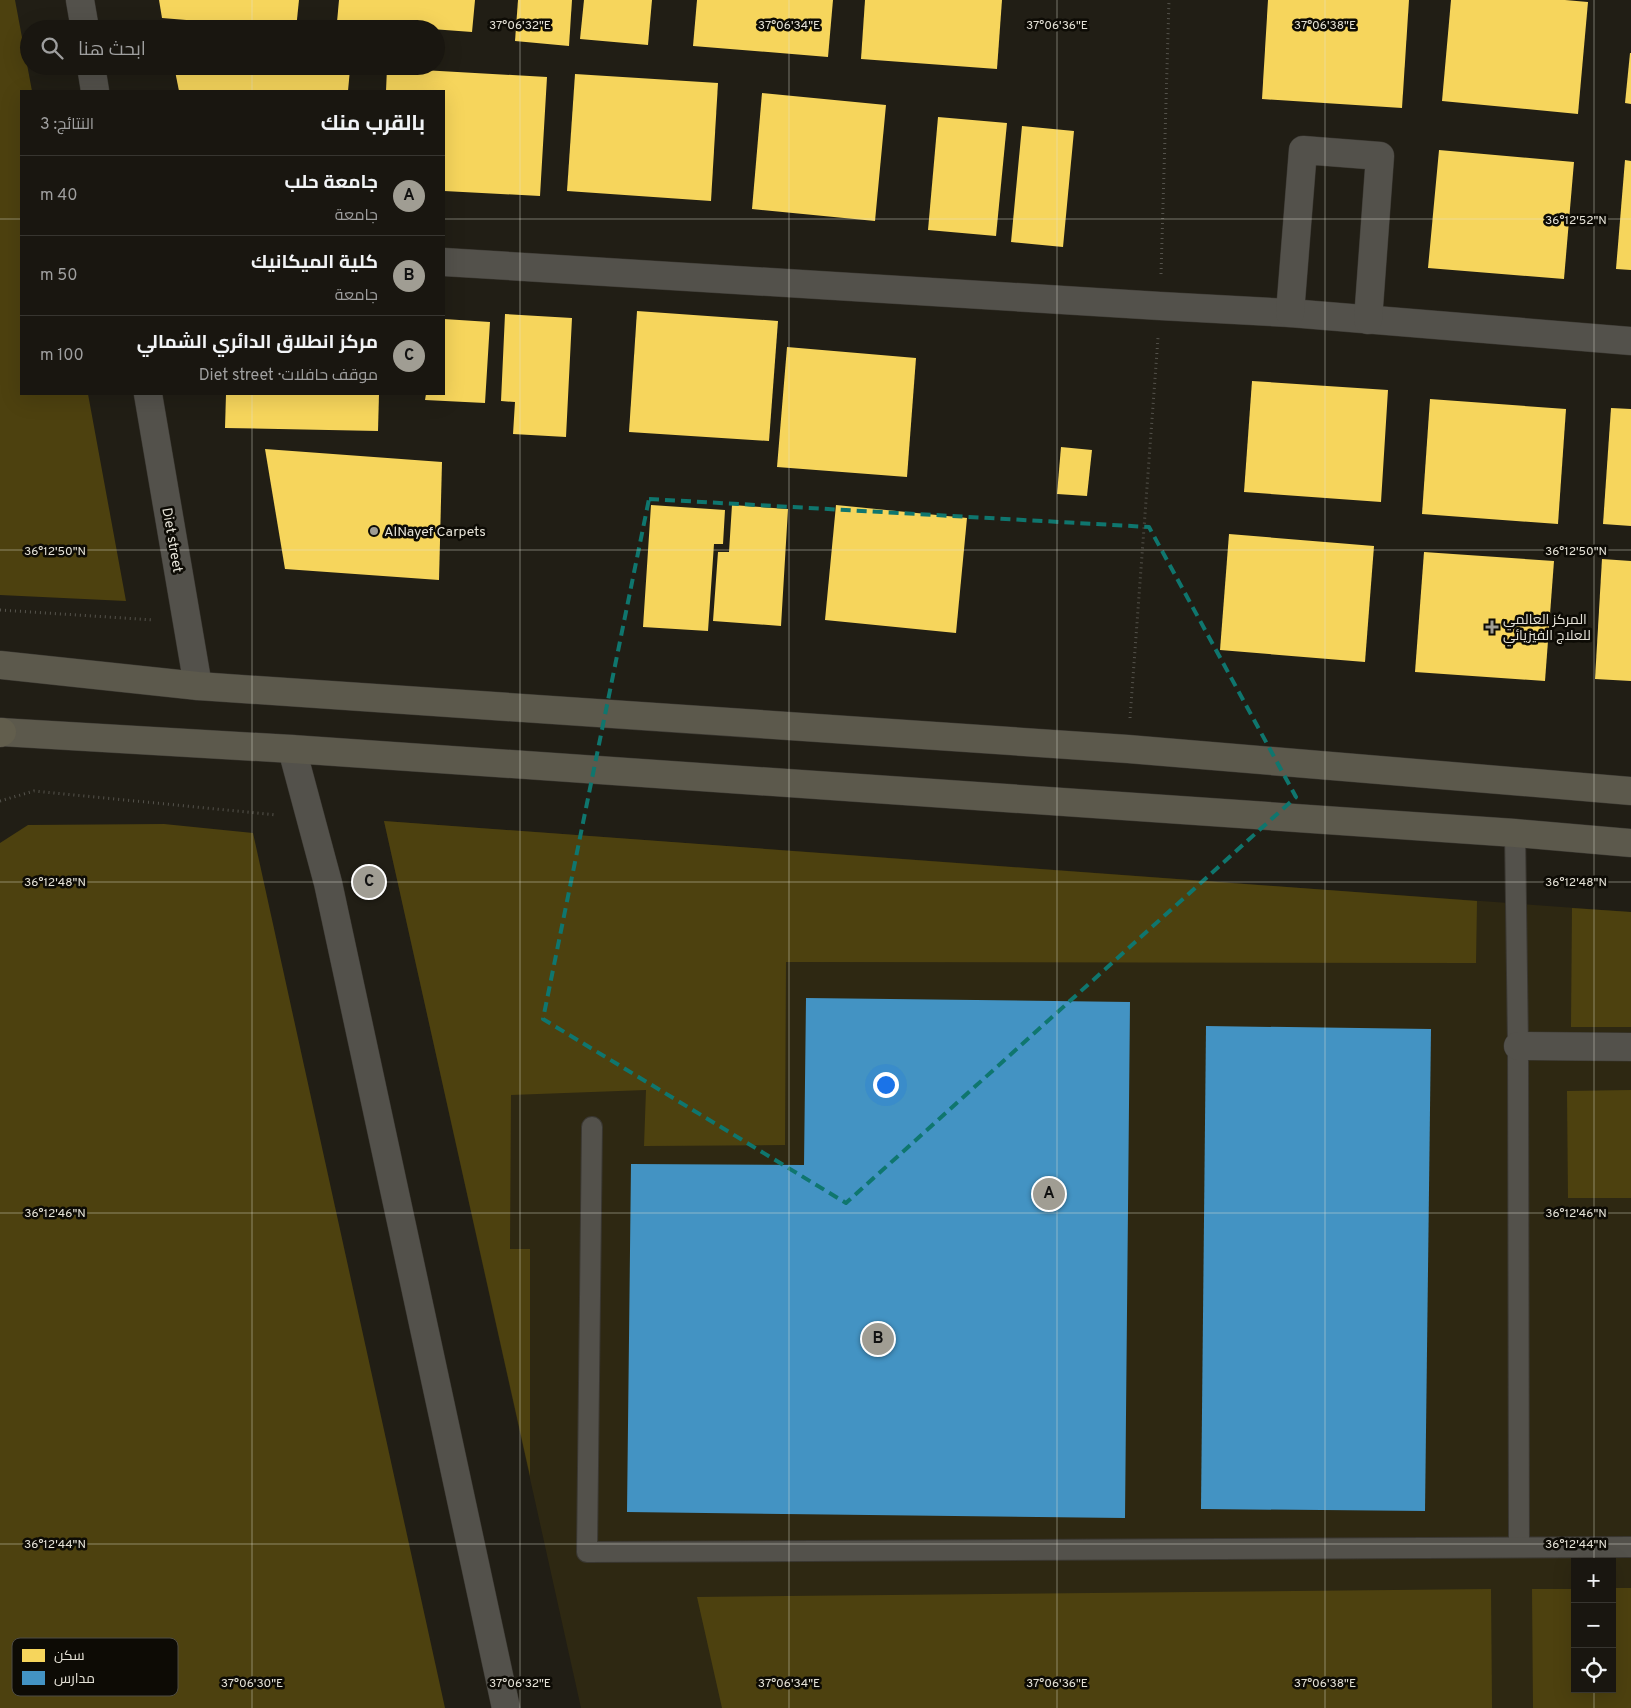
<!DOCTYPE html>
<html lang="ar">
<head>
<meta charset="utf-8">
<style>
  body { margin:0; font-family:Overpass,Cairo,sans-serif; background:#26231e; color:#f1f3f6; direction:rtl }
  .controls { position:absolute; right:15px; bottom:15px; display:grid; overflow:hidden; border-radius:0px; box-shadow:0 5px 20px #0002 }
  .controls button { width:45px; height:45px; display:grid; place-items:center; padding:0; border:0; border-bottom:1px solid #373530; background:#191610; color:#f1f3f6; font:25px sans-serif }
  .you { position:absolute; left:885px; top:1084px; width:18px; height:18px; margin:-12px; border:4px solid #fff; border-radius:50%; background:#1a73e8; box-shadow:0 0 0 8px #1a73e833 }
  .badge { display:grid; place-items:center; width:32px; height:32px; border-radius:50%; background:#a09d93; color:#111; font-size:16px; font-weight:700 }
  .pin { position:absolute; translate:-50% -50%; border:2px solid #fff; box-shadow:0 1px 5px #0006 }
  .list { margin:0; padding:0; list-style:none }
  h2 { display:flex; justify-content:space-between; align-items:center; height:65px; margin:0; padding:0 20px; font-size:21px }
  h2 small { font-size:16px; font-weight:400; color:#9f9f9f }
  .list li { display:grid; grid-template-columns:32px 1fr auto; gap:15px; align-items:center; box-sizing:border-box; height:80px; padding:0 20px; border-top:1px solid #373530 }
  .list b { display:block; font-size:19px; white-space:nowrap }
  .list p { margin:0; font-size:16px; white-space:nowrap; color:#9f9f9f }
  .list em { font-size:16px; font-style:normal; color:#9f9f9f }
  .icon { flex:none; width:28px; height:28px; fill:none; stroke:currentColor; stroke-width:2; stroke-linecap:round; stroke-linejoin:round }
  .map { position:relative; flex:none; width:1631px; height:1708px; overflow:hidden; direction:ltr }
  .search { position:absolute; background:#191610; box-shadow:0 5px 20px #0002; left:20px; top:20px; width:425px; height:55px; display:flex; align-items:center; gap:12px; box-sizing:border-box; padding:0 18px; border-radius:28px; color:#9f9f9f; font-size:19px }
  .panel { position:absolute; background:#191610; box-shadow:0 5px 20px #0002; left:20px; top:90px; width:425px; height:305px; border-radius:0px; direction:rtl }
  .map>svg:first-child { display:block }
  .built { fill:#2e2812; fill-rule:evenodd }
  .green { fill:#4d410f }
  .homes { fill:#f6d55c }
  .schools { fill:#4393c3 }
  .lines { fill:none; stroke-linecap:round; stroke-linejoin:round }
  .lane-casing { stroke:#3a3731; stroke-width:22 }
  .street-casing { stroke:#3a3731; stroke-width:29 }
  .primary-casing { stroke:#3a3731; stroke-width:29 }
  .highway-casing { stroke:#3a3731; stroke-width:29 }
  .path { stroke:#55534c; stroke-width:3; stroke-dasharray:1 4; stroke-linecap:butt }
  .lane { stroke:#53514b; stroke-width:20 }
  .street { stroke:#53514b; stroke-width:28 }
  .primary { stroke:#5c594c; stroke-width:28 }
  .highway { stroke:#625e4d; stroke-width:28 }
  .marked { fill:none; stroke:#0f766e; stroke-width:4; stroke-dasharray:10 6; stroke-linejoin:round }
  .ticks { fill:none; stroke:#e5e2d7; stroke-width:1; stroke-opacity:0.45 }
  .poi-dot { fill:#a09d93; stroke:#0d0b05; stroke-width:2 }
  .labels { text-anchor:middle; stroke-width:5; stroke-linejoin:round; paint-order:stroke }
  .poi-label { font-size:14px; fill:#e5e2d7; stroke:#0d0b05; text-anchor:start }
  .street-label { font-size:14px; fill:#e5e2d7; stroke:#0d0b05 }
  .key { fill:#0d0b05; stroke:#4e4c44; stroke-width:1 }
  .key-label { font-size:14px; fill:#e5e2d7 }
  .ticks-label { font-size:12px; text-anchor:middle; fill:#e5e2d7; stroke:#0d0b05; stroke-width:5; stroke-linejoin:round; paint-order:stroke }
</style>
</head>
<body>
<div class="map">
<svg width="1631" height="1708" viewBox="0 0 1631 1708">
  <rect width="100%" height="100%" fill="#211e15"/>
  <path class="built" d="M384,821l1247,91v796h-1050zM1575,1562h37v127h-37z"/>
  <g class="green">
    <polygon points="0,0 15,0 32,91 21,91 21,394 88,394 126,601 0,595"/>
    <polygon points="384,821 1477,901 1476,963 786,962 785,1145 644,1146 646,1090 511,1095 510,1249 530,1249 530,1476"/>
    <polygon points="164,824 253,833 445,1708 0,1708 0,843 28,825"/>
    <polygon points="1572,908 1631,912 1631,1027 1571,1027"/>
    <polygon points="1631,1090 1631,1198 1568,1198 1567,1091"/>
    <polygon points="1612,1588 1631,1588 1631,1708 1533,1708 1532,1589 1575,1589 1575,1689 1612,1689"/>
    <polygon points="1491,1589 1492,1708 722,1708 697,1597"/>
  </g>
  <g class="homes">
    <polygon points="159,0 299,0 296,29 162,18"/>
    <polygon points="339,0 475,0 472,32 337,22"/>
    <polygon points="518,0 572,0 569,46 515,41"/>
    <polygon points="584,0 652,0 648,45 580,39"/>
    <polygon points="697,0 833,0 828,57 693,46"/>
    <polygon points="865,0 1002,0 997,69 861,59"/>
    <polygon points="1268,0 1409,0 1402,108 1262,99"/>
    <polygon points="1451,0 1565,0 1588,2 1578,114 1442,101"/>
    <polygon points="1630,53 1631,53 1631,104 1625,103"/>
    <polygon points="174,66 305,66 350,69 348,91 179,91"/>
    <polygon points="387,68 547,77 540,196 444,191 444,91 386,91"/>
    <polygon points="575,74 718,83 711,201 567,191"/>
    <polygon points="762,93 886,105 875,221 752,209"/>
    <polygon points="938,117 1007,123 996,236 928,230"/>
    <polygon points="1022,126 1074,131 1063,247 1011,242"/>
    <polygon points="1439,150 1574,162 1564,279 1428,268"/>
    <polygon points="1625,160 1631,161 1631,270 1616,269"/>
    <polygon points="637,311 778,321 769,441 629,432"/>
    <polygon points="505,314 572,318 566,437 513,434 515,402 501,401"/>
    <polygon points="444,319 490,322 485,403 425,400 426,394 444,394"/>
    <polygon points="787,347 916,358 907,477 777,467"/>
    <polygon points="1252,381 1388,390 1381,502 1244,492"/>
    <polygon points="226,394 379,394 378,431 225,428"/>
    <polygon points="1430,399 1566,409 1558,524 1422,514"/>
    <polygon points="1611,408 1631,409 1631,526 1603,524"/>
    <polygon points="1061,447 1092,450 1087,496 1057,494"/>
    <polygon points="265,449 442,462 439,580 285,569"/>
    <polygon points="651,505 725,510 723,544 714,544 708,631 643,627"/>
    <polygon points="732,505 788,509 781,626 713,621 718,552 729,552"/>
    <polygon points="836,505 967,518 956,633 825,620"/>
    <polygon points="1229,534 1374,546 1365,662 1220,650"/>
    <polygon points="1424,552 1554,561 1545,681 1415,672"/>
    <polygon points="1602,559 1631,561 1631,681 1595,679"/>
  </g>
  <g class="schools">
    <polygon points="806,998 1130,1002 1125,1518 627,1512 631,1164 804,1165"/>
    <polygon points="1206,1026 1431,1029 1425,1511 1201,1509"/>
  </g>
  <g class="lines">
    <g class="lane-casing">
      <g id="lane">
        <polyline points="1515,833 1518,1046 1519,1547"/>
        <polyline points="592,1127 587,1552 1631,1547"/>
      </g>
    </g>
    <g class="street-casing">
      <g id="street">
        <polyline points="80,0 85,29"/>
        <polyline points="91,66 95,91"/>
        <polyline points="444,262 1160,306 1290,313 1631,341"/>
        <polyline points="1290,313 1303,150 1380,156 1368,320"/>
        <polyline points="148,394 198,686"/>
        <polyline points="292,749 328,883 506,1708"/>
        <polyline points="1518,1046 1631,1047"/>
      </g>
    </g>
    <g class="primary-casing">
      <g id="primary">
        <polyline points="0,665 198,686 1128,749 1631,791"/>
        <polyline points="0,732 292,749 1515,833 1631,843"/>
      </g>
    </g>
    <g class="highway-casing">
      <polyline id="highway" points="0,733 2,732"/>
    </g>
    <g class="path">
      <polyline points="1161,274 1169,0"/>
      <polyline points="0,610 154,620"/>
      <polyline points="1130,718 1158,338"/>
      <polyline points="0,801 34,791 277,815"/>
    </g>
    <use href="#lane" class="lane"/>
    <use href="#street" class="street"/>
    <use href="#primary" class="primary"/>
    <use href="#highway" class="highway"/>
  </g>
  <path class="marked" d="M649,499l500,28 147,270 -450,406 -303,-184z"/>
  <path class="ticks" d="M252,0v29M520,0v1708M789,0v1708M1057,0v1708M1325,0v1708M1594,0v1562M252,66v25M0,219h21M444,219h1187M252,394v1314M0,550h1631M0,882h1631M0,1213h1631M0,1544h1631M1594,1689v19"/>
  <g class="poi-dot">
    <circle cx="374" cy="531" r="5"/>
    <path d="M1489.5 619.5h5v5h5v5h-5v5h-5v-5h-5v-5h5z"/>
  </g>
  <g class="labels">
    <g class="poi-label">
      <text x="384" y="536">AlNayef Carpets</text>
      <text x="1503" y="624">المركز العالمي<tspan x="1503" dy="16">للعلاج الفيزيائي</tspan></text>
    </g>
    <g class="street-label">
      <text transform="translate(173 540) rotate(80)" y="5">Diet street</text>
    </g>
  </g>
  <rect x="12" y="1638" width="166" height="58" rx="8" class="key"/>
  <rect x="22" y="1649" width="23" height="13" fill="#f6d55c"/>
  <rect x="22" y="1671" width="23" height="14" fill="#4393c3"/>
  <g class="key-label">
    <text x="54" y="1660">سكن</text>
    <text x="54" y="1683">مدارس</text>
  </g>
  <g class="ticks-label">
    <text x="520" y="29">37°06'32"E</text>
    <text x="789" y="29">37°06'34"E</text>
    <text x="1057" y="29">37°06'36"E</text>
    <text x="1325" y="29">37°06'38"E</text>
    <text x="1576" y="224">36°12'52"N</text>
    <text x="55" y="555">36°12'50"N</text>
    <text x="1576" y="555">36°12'50"N</text>
    <text x="55" y="886">36°12'48"N</text>
    <text x="1576" y="886">36°12'48"N</text>
    <text x="55" y="1217">36°12'46"N</text>
    <text x="1576" y="1217">36°12'46"N</text>
    <text x="55" y="1548">36°12'44"N</text>
    <text x="1576" y="1548">36°12'44"N</text>
    <text x="252" y="1687">37°06'30"E</text>
    <text x="520" y="1687">37°06'32"E</text>
    <text x="789" y="1687">37°06'34"E</text>
    <text x="1057" y="1687">37°06'36"E</text>
    <text x="1325" y="1687">37°06'38"E</text>
  </g>
</svg>
<div class="controls">
<button>+</button>
<button>−</button>
<button><svg class="icon" aria-label="locate" viewBox="0 0 24 24"><circle cx="12" cy="12" r="6"/><path d="M12 2v4M12 18v4M2 12h4M18 12h4"/></svg></button>
</div>
<div class="you"></div>
<div class="pin badge" style="left:1049px;top:1194px">A</div>
<div class="pin badge" style="left:878px;top:1339px">B</div>
<div class="pin badge" style="left:369px;top:882px">C</div>
<div class="search"><svg class="icon" aria-label="search" viewBox="0 0 24 24"><circle cx="10" cy="10" r="6"/><path d="M15 15l6 6"/></svg>ابحث هنا</div>
<section class="panel">
<h2>بالقرب منك<small>النتائج: 3</small></h2>
<ul class="list">
<li><span class="badge">A</span><div><b>جامعة حلب</b><p>جامعة</p></div><em>40 m</em></li>
<li><span class="badge">B</span><div><b>كلية الميكانيك</b><p>جامعة</p></div><em>50 m</em></li>
<li><span class="badge">C</span><div><b>مركز انطلاق الدائري الشمالي</b><p>موقف حافلات · Diet street</p></div><em>100 m</em></li>
</ul>
</section>
</div>
</body>
</html>
